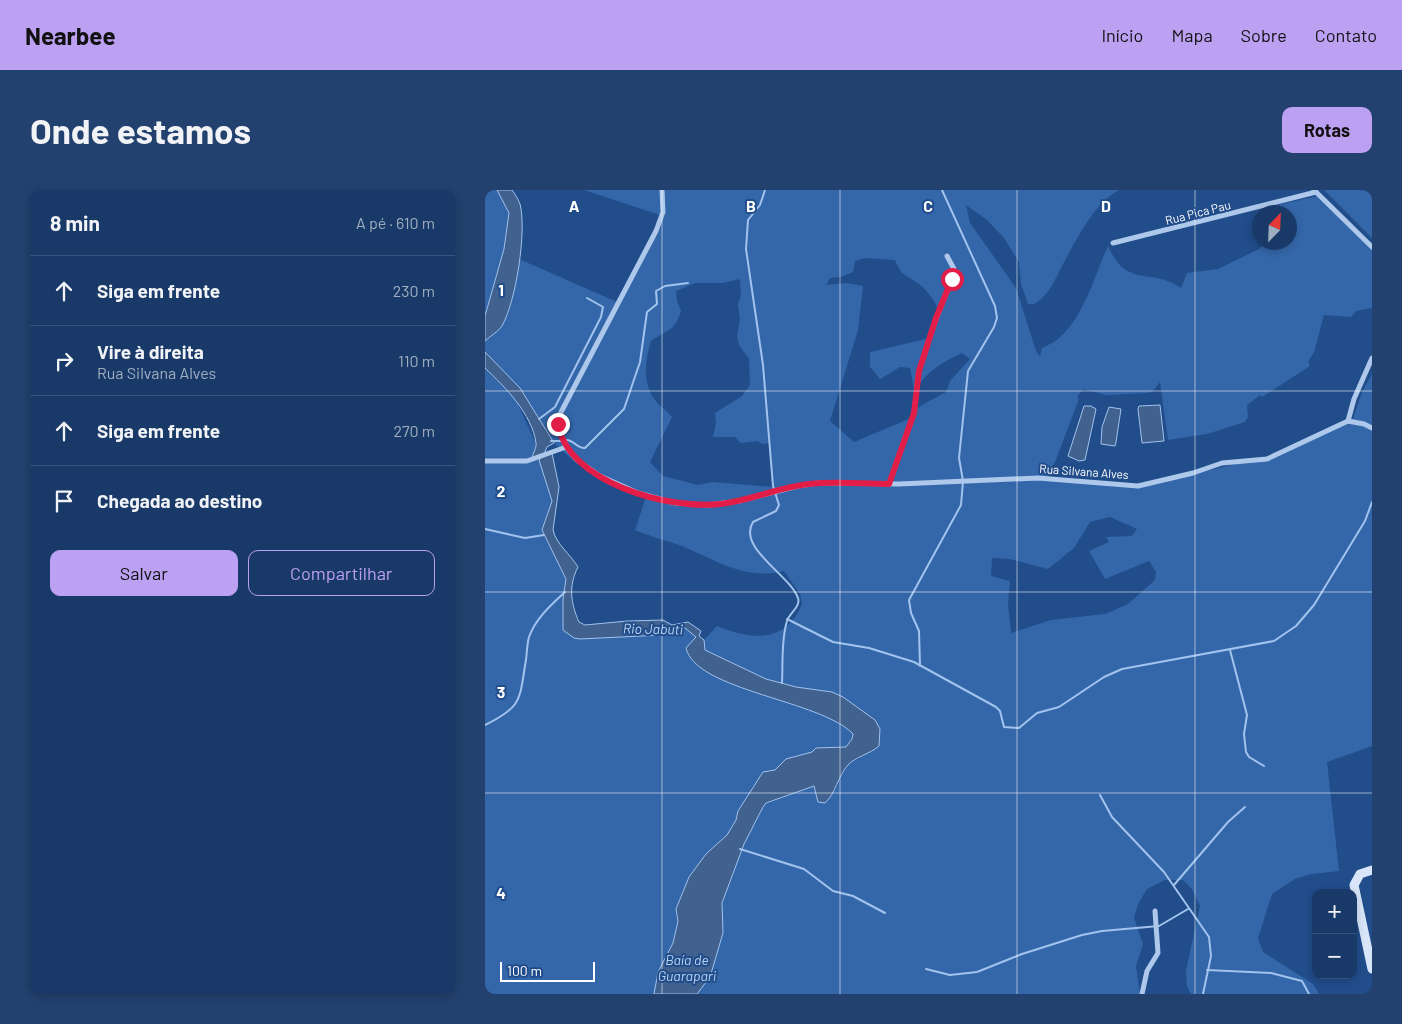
<!DOCTYPE html>
<html lang="pt">
<head>
<meta charset="utf-8">
<style>
  body { margin:0; font-family:Barlow,sans-serif; background:#22416e; color:#f1f3f6 }
  .controls { position:absolute; right:15px; bottom:15px; display:grid; overflow:hidden; border-radius:10px; box-shadow:0 2px 8px #0003 }
  .controls button { width:45px; height:45px; display:grid; place-items:center; padding:0; border:0; border-bottom:1px solid #37547c; background:#193a68; color:#f1f3f6; font:25px sans-serif }
  .compass { position:absolute; left:767px; top:15px; width:45px; height:45px; border-radius:50%; background:#193a68; box-shadow:0 2px 8px #0003; rotate:23deg }
  .scale { position:absolute; left:15px; bottom:12px; width:95px; box-sizing:border-box; padding-left:5px; border:2px solid #fff; border-top:0; font-size:14px; line-height:18px; white-space:nowrap; color:#fff; -webkit-text-stroke:4px #214d8b; paint-order:stroke }
  .stop { position:absolute; width:15px; height:15px; margin:-11px; border:4px solid #e11d48; border-radius:50%; background:#fff }
  .stop.end { background:#e11d48; border-color:#fff; box-shadow:0 1px 5px #0008 }
  .list { margin:0; padding:0; list-style:none }
  h2 { display:flex; justify-content:space-between; align-items:center; height:65px; margin:0; padding:0 20px; font-size:21px }
  h2 small { font-size:16px; font-weight:400; color:#9fadc0 }
  .list li { display:grid; grid-template-columns:32px 1fr auto; gap:15px; align-items:center; box-sizing:border-box; height:70px; padding:0 20px; border-top:1px solid #37547c }
  .list b { display:block; font-size:19px; white-space:nowrap }
  .list p { margin:0; font-size:16px; white-space:nowrap; color:#9fadc0 }
  .list em { font-size:16px; font-style:normal; color:#9fadc0 }
  .actions { display:flex; gap:10px; padding:15px 20px }
  .actions a { flex:1; padding:11px 0; border:1px solid #bca0f2; border-radius:10px; text-align:center; font-size:18px; color:#bca0f2 }
  .actions .main { background:#bca0f2; color:#111 }
  .icon { flex:none; width:28px; height:28px; fill:none; stroke:currentColor; stroke-width:2; stroke-linecap:round; stroke-linejoin:round }
  .map { position:relative; flex:none; width:887px; height:804px; overflow:hidden; border-radius:10px }
  header { display:flex; align-items:center; gap:30px; box-sizing:border-box; height:70px; padding:0 25px; background:#bca0f2; color:#111 }
  header strong { font-size:24px }
  nav { display:flex; gap:28px; margin-inline-start:auto; font-size:18px }
  .intro { display:flex; align-items:center; justify-content:space-between; box-sizing:border-box; height:120px; padding:0 30px }
  h1 { margin:0; font-size:35px }
  .button { padding:12px 22px; border-radius:10px; background:#bca0f2; color:#111; font-size:18px; font-weight:700 }
  main { display:flex; gap:30px; padding:0 30px }
  aside { flex:1; background:#193a68; border-radius:10px; box-shadow:0 2px 8px #0003 }
  .map>svg:first-child { display:block }
  .green { fill:#3467a9; fill-rule:evenodd }
  .water { fill:#41618e; stroke:#a2c3ed }
  .lines { fill:none; stroke-linecap:round; stroke-linejoin:round }
  .stream { stroke:#a2c3ed; stroke-width:2 }
  .street { stroke:#aec8eb; stroke-width:5 }
  .secondary { stroke:#d9e6f9; stroke-width:9 }
  .route { stroke:#e11d48; stroke-width:6 }
  .grid { fill:none; stroke:#fff; stroke-width:1; stroke-opacity:0.55 }
  .labels { text-anchor:middle; stroke-width:4; stroke-linejoin:round; paint-order:stroke }
  .street-label { font-size:12px; fill:#fff; stroke:#214d8b }
  .water-label { font-size:14px; font-style:italic; fill:#bad3f2; stroke:#214d8b }
  .grid-label { font-size:16px; text-anchor:middle; font-weight:bold; fill:#fff; stroke:#214d8b; stroke-width:4; stroke-linejoin:round; paint-order:stroke }
</style>
</head>
<body>
<header>
<strong>Nearbee</strong>
<nav><a>Início</a><a>Mapa</a><a>Sobre</a><a>Contato</a></nav>
</header>
<div class="intro"><h1>Onde estamos</h1><a class="button">Rotas</a></div>
<main>
<aside>
<h2>8 min<small>A pé · 610 m</small></h2>
<ul class="list">
<li><svg class="icon" aria-label="ahead" viewBox="0 0 24 24"><path d="M12 20V5M6 11l6-6 6 6"/></svg><div><b>Siga em frente</b></div><em>230 m</em></li>
<li><svg class="icon" aria-label="right" viewBox="0 0 24 24"><path d="M7 20v-9h11M14 6l5 5-5 5"/></svg><div><b>Vire à direita</b><p>Rua Silvana Alves</p></div><em>110 m</em></li>
<li><svg class="icon" aria-label="ahead" viewBox="0 0 24 24"><path d="M12 20V5M6 11l6-6 6 6"/></svg><div><b>Siga em frente</b></div><em>270 m</em></li>
<li><svg class="icon" aria-label="arrive" viewBox="0 0 24 24"><path d="M6 21V4h12l-3 4 3 4H6"/></svg><div><b>Chegada ao destino</b></div></li>
</ul>
<div class="actions"><a class="main">Salvar</a><a>Compartilhar</a></div>
</aside>
<div class="map">
<svg width="887" height="804" viewBox="0 0 887 804">
  <rect width="100%" height="100%" fill="#214d8b"/>
  <g class="green">
    <polygon points="0,0 12,0 24,23 19,59 0,126"/>
    <path d="M99,0h535c-24,12 -43,50 -56,74 -8,15 -13,31 -29,40h-6l-7,-20 -2,-22 -15,-24 -17,-18 -21,-15 4,18 46,65 20,63 4,6 2,-9c6,-3 13,-6 17,-10 25,-21 36,-64 49,-92 19,44 44,21 73,42l6,-15 31,-4 41,-20 6,-6 24,-1v-30h-16l-5,-5 50,-11 54,54v58l-16,3 -5,6 -27,-2 -10,37 -6,10 2,4 -48,31 -2,-2 -13,10 1,12 -3,5 -38,12 -39,6 -8,-58 -7,9 -5,2 -42,2 -23,-6 -6,8 2,2 -24,63 -7,12 1,3 67,10 38,-4 133,-31 53,-30 13,-3 9,-27 10,-18v372l-45,16 12,109 -28,3 -16,5 -23,15 -14,44 5,14 50,32 6,10h-128l-4,-8 -1,-15 14,-65 -8,-17 -9,-9h-18l-18,9 -9,15 -4,14 9,26 -7,22 4,28h-443l13,-17 13,-44 -1,-30 22,-59 19,-37 2,-3 49,-18 4,16c5,-4 13,-8 17,-12 7,-11 9,-28 24,-31v-50l-27,-17 -36,-5 -30,-8 -61,-29 -1,-10 13,-14c34,14 68,18 85,-22l-2,-10 -16,-23c-40,10 -69,-12 -105,-26 -14,-5 -30,-9 -44,-15l11,-33 -39,-16 -32,-19 -21,-19 -34,-55 -35,-36v-11l23,-26 9,-38 2,-18 98,43 44,-81 -1,-6zM380,68l30,2c8,19 10,13 24,24 10,8 15,17 21,28l-10,26 -60,14v15l10,12 20,-12 10,1 4,22c15,-19 26,-27 48,-37l8,6 -20,22 -4,11 -24,13 -8,6 -3,7 -57,24 -24,-21 28,-91 5,-44 -16,-3 -21,2 4,-7 11,-1 12,-5 2,-11zM255,89l1,15 -3,11 2,15 -3,16 2,9 10,14 1,26 -8,11 -27,17 1,10 -3,14h22l6,6 16,-2 6,3 7,-1 3,44 -61,-5 -14,3 -35,-9 -13,-14 22,-45c-5,-6 -13,-11 -17,-17 -13,-17 -10,-40 -4,-59 16,-12 23,-8 30,-30l-4,-10 -1,-10 19,-8h28zM625,327l27,12 -5,7 -26,1 3,5 -20,9 16,28 44,-18 7,11 -1,8 -27,24 -23,10 -54,6 -40,13 -3,-29 2,-23 -19,-5 1,-18 18,1 38,10 26,-21 16,-26z"/>
    <polygon points="839,0 887,0 887,48"/>
    <path d="M0,178l31,32 20,44 8,11 -5,5 13,41 -10,29 24,49 -3,20 11,39 88,-3 23,-7 11,9 2,29c16,10 34,18 52,25 31,10 81,20 103,43l-1,5 -6,8 -30,1 -4,4 -26,7 -11,11 -12,2 -25,39 -2,9 -9,15 -21,19 -17,23 -10,24 -3,14 2,6 -5,22 -15,29 -4,22h-169z"/>
  </g>
  <g class="water">
    <path d="M12,0h15c3,4 6,9 8,14 7,27 -4,97 -18,122 -4,6 -12,10 -17,15v-25l19,-67 5,-36z"/>
    <path d="M0,162l35,36 34,55 -7,4 -3,7 8,-1 7,34 -6,43c3,14 18,25 25,37 -10,19 -7,37 1,55l6,3 42,-4 36,-1 9,5 16,-3 13,9 -2,5 5,4 1,10 61,29 30,8 36,5 11,5 32,23 5,9 -1,17c-9,8 -24,11 -31,19 -10,11 -12,28 -23,38l-7,-1 -4,-16 -48,17 -3,4 -19,37 -22,59 1,30 -13,44 -13,17h-43l4,-22 15,-29 5,-22 -2,-12 13,-32 17,-23 21,-19 9,-15 2,-9 25,-39 12,-2 11,-11 26,-7 4,-4 30,-1 6,-8 1,-5c-32,-34 -157,-43 -167,-86l10,-11 -11,-9 -23,7 -82,4 -6,-1 -11,-8v-31l3,-20 -24,-49 10,-29 -13,-41 5,-5 -12,3c1,-5 5,-11 4,-15 -4,-29 -31,-56 -51,-75z"/>
    <polygon points="675,215 679,251 657,253 653,219 654,216"/>
    <polygon points="599,216 606,216 611,219 600,270 594,271 583,266"/>
    <polygon points="624,217 636,219 631,252 630,256 616,254 617,237"/>
  </g>
  <g class="lines">
    <g class="stream">
      <path d="M280,0l-5,15 -12,15 -2,29 17,116 10,121 6,19 -3,6 -23,11c-16,26 37,53 45,76 3,9 -9,15 -11,23 -6,19 -4,43 -5,62"/>
      <polyline points="54,229 70,217 116,127 118,117 102,108"/>
      <path d="M81,250c7,-1 11,9 19,8l39,-39 16,-47 7,-50 10,-8 -1,-13 9,-5 23,-3"/>
      <polyline points="66,251 76,251"/>
      <polyline points="0,339 40,348 59,345"/>
      <polyline points="302,429 348,452 384,458 429,472 511,517 515,521 519,537 534,538 552,523 574,517 619,487 637,479 789,451 811,436 829,415 880,331 887,312"/>
      <polyline points="745,460 762,525 759,544 761,562 764,567 779,576"/>
      <polyline points="435,476 434,441 426,423 424,410 476,315 478,291 474,268 483,181 509,137 512,128 510,116 457,0"/>
      <path d="M0,535c39,-19 34,-26 41,-65 1,-8 1,-16 3,-23 7,-19 22,-32 36,-45"/>
      <polyline points="615,605 627,627 679,682 724,747 726,766 718,804"/>
      <polyline points="255,659 319,679 348,701 368,706 400,723"/>
      <polyline points="689,695 743,632 760,617"/>
      <polyline points="441,779 465,785 492,782 537,764 597,745 617,741 674,736 703,719"/>
      <polyline points="722,780 786,783 817,791 824,804"/>
    </g>
    <g class="street">
      <polyline points="829,0 887,57"/>
      <polyline points="628,53 831,2"/>
      <polyline points="863,231 869,209 887,168"/>
      <polyline points="81,257 73,236 74,226 171,41 178,22 177,0"/>
      <polyline points="0,271 42,271 81,257 92,270 115,286 153,303 190,313 222,315 254,311 313,296 333,293 414,294 553,288 653,296 708,283 737,273 782,269 863,231 879,234 887,238"/>
      <polyline points="404,294 429,223 434,181 448,137 467,89 469,79 462,66"/>
      <polyline points="657,804 662,781 673,763 670,721"/>
    </g>
    <polyline class="secondary" points="887,680 875,684 869,695 887,779"/>
  </g>
  <g class="lines">
    <path class="route" d="M73,234c10,59 111,86 162,80 30,-3 59,-17 89,-20 26,-3 54,0 80,0l25,-71 5,-42 17,-53 16,-39"/>
  </g>
  <path class="grid" d="M177,0v804M355,0v804M532,0v804M710,0v804M0,201h887M0,402h887M0,603h887"/>
  <g class="labels">
    <g class="street-label">
      <text transform="translate(713 23) rotate(-14)" y="4">Rua Pica Pau</text>
      <text transform="translate(599 282) rotate(4)" y="4">Rua Silvana Alves</text>
    </g>
    <g class="water-label">
      <text transform="translate(168 439) rotate(1)" y="5">Rio Jabuti</text>
      <text x="202" y="775">Baía de<tspan x="202" dy="16">Guarapari</tspan></text>
    </g>
  </g>
  <g class="grid-label">
    <text x="89" y="22">A</text>
    <text x="266" y="22">B</text>
    <text x="443" y="22">C</text>
    <text x="621" y="22">D</text>
    <text x="16" y="106">1</text>
    <text x="16" y="307">2</text>
    <text x="16" y="508">3</text>
    <text x="16" y="709">4</text>
  </g>
</svg>
<div class="controls">
<button>+</button>
<button>−</button>
</div>
<svg class="compass" viewBox="-18 -18 36 36"><path d="M0-13l5 13h-10z" fill="#e53935"/><path d="M0 13l5-13h-10z" fill="#9fadc0"/></svg>
<div class="scale">100 m</div>
<div class="stop" style="left:467px;top:89px"></div>
<div class="stop end" style="left:73px;top:234px"></div>
</div>
</main>
</body>
</html>
